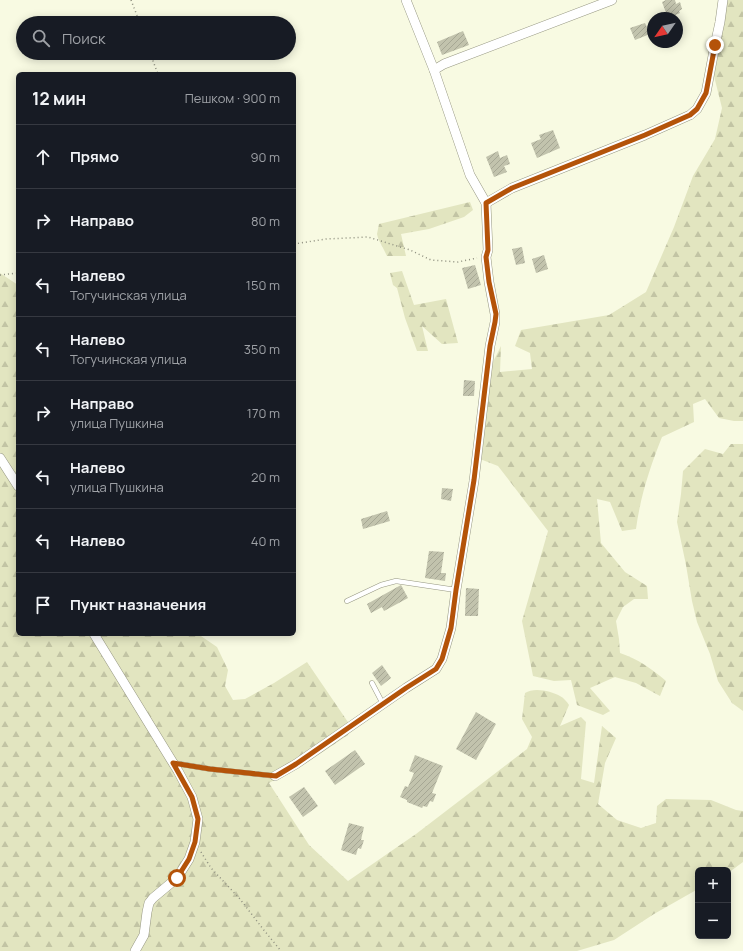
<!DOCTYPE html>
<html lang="ru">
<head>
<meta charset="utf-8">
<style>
  body { margin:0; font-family:Manrope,sans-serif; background:#242831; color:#f1f3f6 }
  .controls { position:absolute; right:12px; bottom:12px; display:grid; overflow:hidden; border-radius:6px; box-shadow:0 2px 10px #0003 }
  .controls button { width:36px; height:36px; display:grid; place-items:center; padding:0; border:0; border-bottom:1px solid #363941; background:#171b24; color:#f1f3f6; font:20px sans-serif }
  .compass { position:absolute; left:647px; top:12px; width:36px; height:36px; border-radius:50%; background:#171b24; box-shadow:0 2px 10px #0003; rotate:236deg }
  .stop { position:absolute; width:12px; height:12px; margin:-9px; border:3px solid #b45309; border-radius:50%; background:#fff }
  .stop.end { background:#b45309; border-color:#fff; box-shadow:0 1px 4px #0008 }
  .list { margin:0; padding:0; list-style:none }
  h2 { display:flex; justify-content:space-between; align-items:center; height:52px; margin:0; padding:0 16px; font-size:17px }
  h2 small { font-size:13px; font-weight:400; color:#9ea1a6 }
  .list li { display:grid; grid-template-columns:26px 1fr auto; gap:12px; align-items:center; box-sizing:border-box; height:64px; padding:0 16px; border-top:1px solid #363941 }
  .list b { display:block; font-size:15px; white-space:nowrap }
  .list p { margin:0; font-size:13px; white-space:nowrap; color:#9ea1a6 }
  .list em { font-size:13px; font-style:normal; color:#9ea1a6 }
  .icon { flex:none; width:22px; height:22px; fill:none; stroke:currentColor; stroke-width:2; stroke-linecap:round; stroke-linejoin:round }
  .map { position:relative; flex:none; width:743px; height:951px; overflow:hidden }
  .search { position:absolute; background:#171b24; box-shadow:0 2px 10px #0003; left:16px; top:16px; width:280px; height:44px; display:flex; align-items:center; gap:10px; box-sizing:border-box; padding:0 14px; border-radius:22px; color:#9ea1a6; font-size:15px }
  .panel { position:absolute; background:#171b24; box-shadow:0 2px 10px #0003; left:16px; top:72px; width:280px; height:564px; border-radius:6px }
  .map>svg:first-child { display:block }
  .forest { fill:url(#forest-firs) }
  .building { fill:url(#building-hatch) }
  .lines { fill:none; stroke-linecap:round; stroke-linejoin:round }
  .lane-casing { stroke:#969782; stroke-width:5.5 }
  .street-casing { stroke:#969782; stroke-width:10 }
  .path { stroke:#8e8f7f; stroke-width:1.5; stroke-dasharray:1 3; stroke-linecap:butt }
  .lane { stroke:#fff; stroke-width:4.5 }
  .street { stroke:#fff; stroke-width:9 }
  .route { stroke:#b45309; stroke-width:5 }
</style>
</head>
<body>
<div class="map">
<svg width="743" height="951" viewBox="0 0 743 951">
  <defs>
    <pattern id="forest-firs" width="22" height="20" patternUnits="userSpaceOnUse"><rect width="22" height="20" fill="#e2e5c0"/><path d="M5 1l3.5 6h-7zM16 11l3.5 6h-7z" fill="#c2c4a4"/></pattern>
    <pattern id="building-hatch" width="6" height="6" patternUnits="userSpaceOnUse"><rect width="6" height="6" fill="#c2c3ad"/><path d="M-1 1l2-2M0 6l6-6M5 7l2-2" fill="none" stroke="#a6a794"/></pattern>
  </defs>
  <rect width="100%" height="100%" fill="#f8fae2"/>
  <g class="forest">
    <path d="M725,0h18v421h-9l-15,-3 -14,-19 -12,5 1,18 -32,15c-12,30 -22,61 -26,92l-14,2 -12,-29 -13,-3 4,44 24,29 22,14 1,13h-14l-11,8 -7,14 3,18 1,14c18,6 32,16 46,28l-6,15 -24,-13 -21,-6 -25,11 20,23 -7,4 -26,-10 -6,-25 -17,1 -21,-5 -11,-55 26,-90 -50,-65 -18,-7 12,-95 9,-18 -1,26 32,-3 -2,-16 -15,-7 6,-16 88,-15 37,-23 28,-65 19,-51 22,-37 7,-31 -8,-32 9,-50z"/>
    <polygon points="470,202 473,210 464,217 429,229 401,234 406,256 387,256 378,238 377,234 379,224"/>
    <polygon points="402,271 414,305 446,299 458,343 442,344 422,326 428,351 417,351 405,318 397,288 393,285 390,273"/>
    <path d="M0,273l18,12v349h180l19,13 11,23 -3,16 8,14 12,-1 29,-16 33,-21 45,66 -4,7 -39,26 -40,22 40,62 39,36 68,-47 111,-85 5,-12 -10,-18 3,-26c9,-6 26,-2 35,3 4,2 7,6 9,9l-9,21 21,-9 5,5 -5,57 13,4 8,-57 14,12 -11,25 -7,41 19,16 24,8 15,-5 1,-17 9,-7 45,1 25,10 7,1v51l-15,11v-3h-30v19l-44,25 -40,26 -37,11h-577z"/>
    <polygon points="731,444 743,444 743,711 732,703 718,681 710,654 697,622 692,601 686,565 677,522 681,494 683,471 705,449 723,454"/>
  </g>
  <g class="building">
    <polygon points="666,0 675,0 676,4 680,2 682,9 679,11 680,13 668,18 662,2"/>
    <polygon points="645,23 650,34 635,40 630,28"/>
    <polygon points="463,31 469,45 442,55 437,42"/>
    <polygon points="553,130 560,148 537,158 531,143 541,139 539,135"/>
    <polygon points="498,151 500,158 507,155 510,164 504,166 507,172 494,177 486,157"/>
    <polygon points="522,247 525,263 516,265 512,249"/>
    <polygon points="544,255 548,269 536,273 532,259"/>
    <polygon points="475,265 481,285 468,289 462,268"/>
    <polygon points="464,380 475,381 474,396 463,396"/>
    <polygon points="442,488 453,489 451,501 441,499"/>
    <polygon points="387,511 390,521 363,529 361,519"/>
    <polygon points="429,551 444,552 441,573 446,573 445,581 425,578"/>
    <polygon points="401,585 408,598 384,611 382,607 371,613 367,604"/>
    <polygon points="466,588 479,589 478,616 465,616"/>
    <polygon points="382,665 391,678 381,686 372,673"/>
    <polygon points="476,712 496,724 476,760 456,749"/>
    <polygon points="355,750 365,764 335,785 325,771"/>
    <polygon points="415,755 443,766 432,793 436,794 433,802 430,801 427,807 423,806 422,808 407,802 407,800 400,797 405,786 408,787 414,773 409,771"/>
    <polygon points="304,787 318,806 303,817 289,797"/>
    <polygon points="349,823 364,827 361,840 364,840 361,849 358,848 356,855 341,850"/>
  </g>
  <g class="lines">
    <g class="lane-casing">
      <g id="lane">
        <polyline points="347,601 381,585 396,581 456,590"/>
        <polyline points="372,683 383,704"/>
        <polyline points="174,763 210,769 275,776"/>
      </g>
    </g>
    <g class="street-casing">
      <g id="street">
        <polyline points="434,70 444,64 612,0"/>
        <polyline points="486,203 512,188 645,135 690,115 697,109 706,93 715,45 720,22 723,0"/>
        <polyline points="0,458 18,486"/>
        <polyline points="94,634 178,771 192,797 198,819 195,842 189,859 177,878 153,898 149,903 147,912 144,935 135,951"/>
        <polyline points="275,776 296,764 406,688 436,669 442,659 451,628 456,590 474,481 490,346 495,322 495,314 489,282 486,257 488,250 486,203 470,175 434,70 406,0"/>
      </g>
    </g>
    <g class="path">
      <polyline points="131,0 140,23"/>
      <polyline points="150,53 158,74"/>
      <polyline points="294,244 326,239 368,237 410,250 431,260 458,262 477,258"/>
      <polyline points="0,275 18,273"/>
      <polyline points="201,852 211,868 240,899 263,929 281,951"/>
    </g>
    <use href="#lane" class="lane"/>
    <use href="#street" class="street"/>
  </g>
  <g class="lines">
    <polyline class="route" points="177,878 189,859 195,842 198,819 192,797 173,763 210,769 276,776 296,764 406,688 436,669 442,659 451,628 456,590 474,480 490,346 495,322 496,314 489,282 486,257 488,250 486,203 512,188 645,135 690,115 697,109 706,93 715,45"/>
  </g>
</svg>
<div class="controls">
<button>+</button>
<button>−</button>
</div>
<svg class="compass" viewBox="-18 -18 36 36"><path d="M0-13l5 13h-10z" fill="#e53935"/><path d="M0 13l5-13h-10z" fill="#9ea1a6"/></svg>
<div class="stop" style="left:177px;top:878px"></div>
<div class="stop end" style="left:715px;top:45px"></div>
<div class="search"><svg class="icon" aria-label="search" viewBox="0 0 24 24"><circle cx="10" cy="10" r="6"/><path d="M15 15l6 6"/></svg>Поиск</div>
<section class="panel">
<h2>12 мин<small>Пешком · 900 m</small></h2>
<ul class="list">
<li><svg class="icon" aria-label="ahead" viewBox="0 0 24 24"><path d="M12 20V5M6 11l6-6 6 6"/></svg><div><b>Прямо</b></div><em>90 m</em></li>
<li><svg class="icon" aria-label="right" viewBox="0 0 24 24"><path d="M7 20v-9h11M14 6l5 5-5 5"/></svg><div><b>Направо</b></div><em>80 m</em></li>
<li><svg class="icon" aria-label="left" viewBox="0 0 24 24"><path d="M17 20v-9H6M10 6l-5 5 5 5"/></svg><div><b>Налево</b><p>Тогучинская улица</p></div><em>150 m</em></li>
<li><svg class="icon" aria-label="left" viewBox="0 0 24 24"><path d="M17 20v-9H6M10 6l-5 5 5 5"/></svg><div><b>Налево</b><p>Тогучинская улица</p></div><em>350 m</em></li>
<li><svg class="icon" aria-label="right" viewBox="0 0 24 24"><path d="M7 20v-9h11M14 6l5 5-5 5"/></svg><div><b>Направо</b><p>улица Пушкина</p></div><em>170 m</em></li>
<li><svg class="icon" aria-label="left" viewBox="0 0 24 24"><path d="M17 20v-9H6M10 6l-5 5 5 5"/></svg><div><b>Налево</b><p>улица Пушкина</p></div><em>20 m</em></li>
<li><svg class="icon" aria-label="left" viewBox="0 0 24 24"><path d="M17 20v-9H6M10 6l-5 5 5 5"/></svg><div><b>Налево</b></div><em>40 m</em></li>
<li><svg class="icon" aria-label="arrive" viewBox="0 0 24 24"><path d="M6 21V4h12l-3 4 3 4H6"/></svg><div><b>Пункт назначения</b></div></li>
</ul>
</section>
</div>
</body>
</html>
